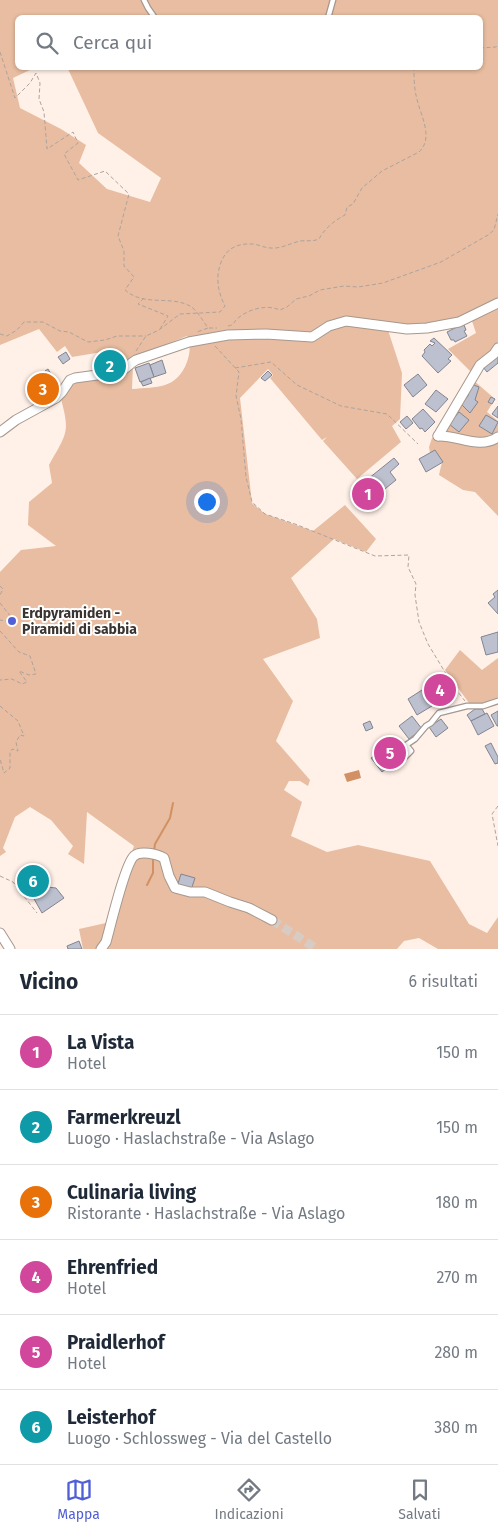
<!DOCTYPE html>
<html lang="it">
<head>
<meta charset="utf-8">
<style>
  body { margin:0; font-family:"Fira Sans",sans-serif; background:#f6f6f7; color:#1f2937 }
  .you { position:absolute; left:206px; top:501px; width:18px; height:18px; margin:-12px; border:4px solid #fff; border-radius:50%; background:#1a73e8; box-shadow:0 0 0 8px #1a73e833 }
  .badge { display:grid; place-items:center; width:32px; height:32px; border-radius:50%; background:#505fd5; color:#fff; font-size:16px; font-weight:700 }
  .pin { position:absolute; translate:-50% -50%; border:2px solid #fff; box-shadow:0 1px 5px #0006 }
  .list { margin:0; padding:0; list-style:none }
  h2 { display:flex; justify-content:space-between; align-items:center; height:65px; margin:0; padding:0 20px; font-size:21px }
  h2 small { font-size:16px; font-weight:400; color:#747a83 }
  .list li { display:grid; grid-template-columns:32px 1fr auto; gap:15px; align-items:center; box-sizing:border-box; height:75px; padding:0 20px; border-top:1px solid #e0e1e3 }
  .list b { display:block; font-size:19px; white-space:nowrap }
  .list p { margin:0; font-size:16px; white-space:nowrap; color:#747a83 }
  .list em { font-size:16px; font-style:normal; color:#747a83 }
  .icon { flex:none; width:28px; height:28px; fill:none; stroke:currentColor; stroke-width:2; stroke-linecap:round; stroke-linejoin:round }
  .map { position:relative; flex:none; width:498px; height:949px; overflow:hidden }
  .search { position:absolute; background:#fff; box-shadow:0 1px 4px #0004; left:15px; right:15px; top:15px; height:55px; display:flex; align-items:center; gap:12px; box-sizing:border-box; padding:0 18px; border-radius:8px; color:#747a83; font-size:19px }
  .sheet { height:515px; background:#fff }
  nav { display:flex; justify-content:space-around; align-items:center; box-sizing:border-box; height:70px; border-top:1px solid #e0e1e3; background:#fff; font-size:14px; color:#747a83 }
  nav a { display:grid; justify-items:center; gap:2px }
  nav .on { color:#505fd5 }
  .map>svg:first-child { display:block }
  .green { fill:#e8bda1; fill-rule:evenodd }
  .water { fill:#d19164 }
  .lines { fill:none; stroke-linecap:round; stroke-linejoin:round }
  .stream { stroke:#d19164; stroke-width:2 }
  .building { fill:#bdc1cf; stroke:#818592 }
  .minor-tunnel { stroke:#d8cbc4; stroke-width:9; stroke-dasharray:9 4.5; stroke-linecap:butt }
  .service-casing { stroke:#a5988f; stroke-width:7 }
  .minor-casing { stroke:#a5988f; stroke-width:11 }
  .path { stroke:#aea39d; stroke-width:1; stroke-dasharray:4 2.5; stroke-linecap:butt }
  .service { stroke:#fff; stroke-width:4.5 }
  .minor { stroke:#fff; stroke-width:9 }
  .poi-dot { fill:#505fd5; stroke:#fff; stroke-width:2 }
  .labels { text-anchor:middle; stroke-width:4; stroke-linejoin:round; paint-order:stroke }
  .poi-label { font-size:14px; font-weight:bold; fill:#3b3532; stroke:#fff; text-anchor:start }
</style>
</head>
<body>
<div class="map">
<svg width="498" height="949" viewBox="0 0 498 949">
  <rect width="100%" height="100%" fill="#fff1e8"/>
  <g class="green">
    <path d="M0,0h498v348l-24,27 -26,-26 28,-16 -5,-15 -12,4 -72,5 15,46 -2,46 -8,7 9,16 -44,37 -34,-38 4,-4 -5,3 -52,-62 3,-3 -5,-6 -28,29 12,105 13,11 48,17 32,-26 31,34 -10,13 -32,-13 -43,39 26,41 3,19 -57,21 30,42 -17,40 34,39 -2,6 -8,-5h-11l-5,9 18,12 -11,34 36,16 31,-7 72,16 39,63 18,9 11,-16v32h-60l-19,-11 -15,3 -7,8h-314l-4,-20 27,-6 28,-77 -47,-34 -3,52 -16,-10 5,-8 -22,-26 -21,-13 -15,10 -12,31 3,4 -6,4v-284l21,-22 35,-4 -28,-21 1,-23 23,-19 -3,-18c19,-34 21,-32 11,-70l10,-14 63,-15 -1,23c25,-2 45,0 55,-27 3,-9 4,-16 0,-26l-57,23 -23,2 -5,-9 -30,5 -7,-11 -8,6 -18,-23 -39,16zM18,18h462v50h-415l3,1 30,64 63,45 -11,24 -43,-13 -28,-26 7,-18 -25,-16 -41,-21 -7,-30 21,-10h-16z"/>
    <polygon points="472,379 495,399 487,412 498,421 498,516 475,492 463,490 439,475 442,462 435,450 430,453 429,447 432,438 438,436"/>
    <path d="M460,650l22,20 16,-12v39c-6,9 -19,7 -29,6l-24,-33z"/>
  </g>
  <polygon class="water" points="359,770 361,778 347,782 344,774"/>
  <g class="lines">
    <g class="stream">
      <polyline points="154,851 155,844 170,818 173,803"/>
      <polyline points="147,885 153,873 153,858"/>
    </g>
  </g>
  <g class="building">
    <polygon points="461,325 464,325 466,330 464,331 467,336 455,342 454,340 451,340 447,332"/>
    <polygon points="434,338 452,355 448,359 451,361 438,373 422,356 425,352 424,350 430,344 432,346 435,343 430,341"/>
    <polygon points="66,352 70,359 63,364 58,357"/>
    <polygon points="498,354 498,363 487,372 483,367"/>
    <polygon points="162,360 166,373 154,377 150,365"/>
    <polygon points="149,363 154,377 140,382 135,368"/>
    <polygon points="48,369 56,383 33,396 28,388 37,384 34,379 46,374 45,371"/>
    <polygon points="268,371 272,375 265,381 261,378"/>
    <polygon points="418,374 427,385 413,397 404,385"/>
    <polygon points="150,378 152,383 143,386 141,382"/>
    <polygon points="55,384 59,391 34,405 30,398"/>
    <polygon points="471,384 479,387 475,400 478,402 470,413 461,404 468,396"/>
    <polygon points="436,390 448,399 436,412 425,404"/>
    <polygon points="491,397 495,399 492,404 488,402"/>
    <polygon points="498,406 498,418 492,414"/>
    <polygon points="423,409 435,422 425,432 422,428 420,429 412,419"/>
    <polygon points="459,412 469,420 459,432 449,424"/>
    <polygon points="486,415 498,422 492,434 479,426"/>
    <polygon points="407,416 413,423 406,429 400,422"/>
    <polygon points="435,450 443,462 426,472 419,459"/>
    <polygon points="394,458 399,464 390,472 396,480 365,505 353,491"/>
    <polygon points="498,590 498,614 488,603 495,597 493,594"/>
    <polygon points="498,632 498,652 486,655 481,637"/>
    <polygon points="436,679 445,681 452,695 439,702 431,689 434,686 431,682"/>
    <polygon points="422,690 432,706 417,715 408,699"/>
    <polygon points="475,709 482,709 485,714 471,721 467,715"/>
    <polygon points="498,711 498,726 497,726 491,715"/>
    <polygon points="487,713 494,726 478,735 471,721"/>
    <polygon points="412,716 422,729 409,739 399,726"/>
    <polygon points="441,719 448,728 436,737 429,727"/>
    <polygon points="370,721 373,728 366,731 363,724"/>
    <polygon points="491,743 498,757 498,763 495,764 485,746"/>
    <polygon points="390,744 392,746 394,744 397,749 403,744 407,749 398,756 400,758 382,772 371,758"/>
    <polygon points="37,872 40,888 28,891 25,874"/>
    <polygon points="181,874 195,878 191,890 177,887"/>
    <polygon points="47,887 56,888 64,898 42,913 33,897"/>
    <polygon points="79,941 82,949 68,949 67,946"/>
  </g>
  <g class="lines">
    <polyline class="minor-tunnel" points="272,920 317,949"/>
    <g class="service-casing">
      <g id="service">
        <polyline points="144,0 148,8 155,18"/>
        <polyline points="328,18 333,0"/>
        <polyline points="405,757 411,751 406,745 415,739 426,726 431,723 439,713 467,706 483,706 498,701"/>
      </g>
    </g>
    <g class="minor-casing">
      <g id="minor">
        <path d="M0,432l16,-12 40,-22 6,-6 8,-12 5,-2 44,-6c7,-3 10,-8 17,-12l53,-18 39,-7 38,-1 46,3 17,-11 17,-5 61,8 20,-1 32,-6 39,-19"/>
        <polyline points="438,436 480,365 494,354 498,348"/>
        <path d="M438,436c20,-1 42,14 60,1"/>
        <polyline points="0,933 10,949"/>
        <path d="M101,949l5,-7c4,-14 19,-78 28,-86 6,-6 23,-2 30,2l5,18 6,12 15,4h15l25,10 19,6 23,12"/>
      </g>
    </g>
    <g class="path">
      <polyline points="480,48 496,47 498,45"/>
      <path d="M0,52l15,46 15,-15 6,-10 4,10 -1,16 5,13 3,37 26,-17 5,11 -14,11 14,26 27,-9 24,23 -11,42 6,15v15l10,11 -9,13c19,17 45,5 65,16 7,4 13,15 18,22l-11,4"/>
      <polyline points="144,298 138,304 168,316 160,329"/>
      <path d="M228,326c6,-1 5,-3 9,-7 11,-10 29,-15 43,-9l7,-3 9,-8 13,-3 11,-6 24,-4 14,1 25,-4 58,-21 47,-27 6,-5 4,-16"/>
      <polyline points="209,328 217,328"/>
      <polyline points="0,334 7,336 17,330 24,322 43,322 60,331 69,332 88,342 105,340 117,336 146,336"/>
      <polyline points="215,346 239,372 236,396 241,419 246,477 252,502 265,514 295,524 375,556 409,555 408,567 416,584 415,595 419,622 428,644 454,687 465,701"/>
      <path d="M136,351l10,-15 13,-6 21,-16 40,-2 5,-6c-6,-12 -9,-24 -6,-37 4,-18 15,-26 33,-25 6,0 12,4 19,4 10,1 20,-5 29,-7 7,-1 12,1 19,-2 5,-10 16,-19 26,-24l2,-8 6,-3 9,-16 20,-17 37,-19c16,-15 0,-39 -3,-57 -2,-8 -2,-19 -2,-27"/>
      <polyline points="235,368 271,362 297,385 341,406 387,414 418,444"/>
      <polyline points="0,586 3,589 0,595"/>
      <polyline points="0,603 16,623 0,620"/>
      <polyline points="0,631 19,652 30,656 36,674 29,675 19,671 27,682 22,684 12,679 0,680"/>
      <polyline points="0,706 18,721 24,736 20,735 16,742 18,751 12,749 10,753 10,768 4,773 0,759"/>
      <polyline points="498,806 492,814 498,846"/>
      <polyline points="0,876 13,882 37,913"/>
    </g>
    <use href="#service" class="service"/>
    <use href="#minor" class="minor"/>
  </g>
  <circle class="poi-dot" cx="12" cy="621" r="5"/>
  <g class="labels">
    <g class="poi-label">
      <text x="22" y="618">Erdpyramiden -<tspan x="22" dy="16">Piramidi di sabbia</tspan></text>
    </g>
  </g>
</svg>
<div class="you"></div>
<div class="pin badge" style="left:368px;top:494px;background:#d1479c">1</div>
<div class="pin badge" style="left:110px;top:366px;background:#0f9aa8">2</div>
<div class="pin badge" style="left:43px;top:389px;background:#e8710a">3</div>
<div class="pin badge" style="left:440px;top:690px;background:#d1479c">4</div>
<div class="pin badge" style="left:390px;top:753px;background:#d1479c">5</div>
<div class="pin badge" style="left:33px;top:881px;background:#0f9aa8">6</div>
<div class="search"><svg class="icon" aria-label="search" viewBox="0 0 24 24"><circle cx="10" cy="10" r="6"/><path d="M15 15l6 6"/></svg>Cerca qui</div>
</div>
<section class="sheet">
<h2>Vicino<small>6 risultati</small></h2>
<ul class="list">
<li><span class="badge" style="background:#d1479c">1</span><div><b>La Vista</b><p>Hotel</p></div><em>150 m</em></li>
<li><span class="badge" style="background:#0f9aa8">2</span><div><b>Farmerkreuzl</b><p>Luogo · Haslachstraße - Via Aslago</p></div><em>150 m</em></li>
<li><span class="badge" style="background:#e8710a">3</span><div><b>Culinaria living</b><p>Ristorante · Haslachstraße - Via Aslago</p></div><em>180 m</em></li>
<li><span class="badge" style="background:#d1479c">4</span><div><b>Ehrenfried</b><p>Hotel</p></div><em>270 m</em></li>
<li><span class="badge" style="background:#d1479c">5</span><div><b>Praidlerhof</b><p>Hotel</p></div><em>280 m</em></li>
<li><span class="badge" style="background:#0f9aa8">6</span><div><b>Leisterhof</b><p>Luogo · Schlossweg - Via del Castello</p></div><em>380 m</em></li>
</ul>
</section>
<nav>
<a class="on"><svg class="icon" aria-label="map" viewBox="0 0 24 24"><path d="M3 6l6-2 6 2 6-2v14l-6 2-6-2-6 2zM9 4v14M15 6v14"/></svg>Mappa</a>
<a><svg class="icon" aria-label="directions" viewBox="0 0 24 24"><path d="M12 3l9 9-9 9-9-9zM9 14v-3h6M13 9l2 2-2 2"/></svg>Indicazioni</a>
<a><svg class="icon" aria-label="saved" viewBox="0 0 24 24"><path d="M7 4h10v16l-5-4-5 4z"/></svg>Salvati</a>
</nav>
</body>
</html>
